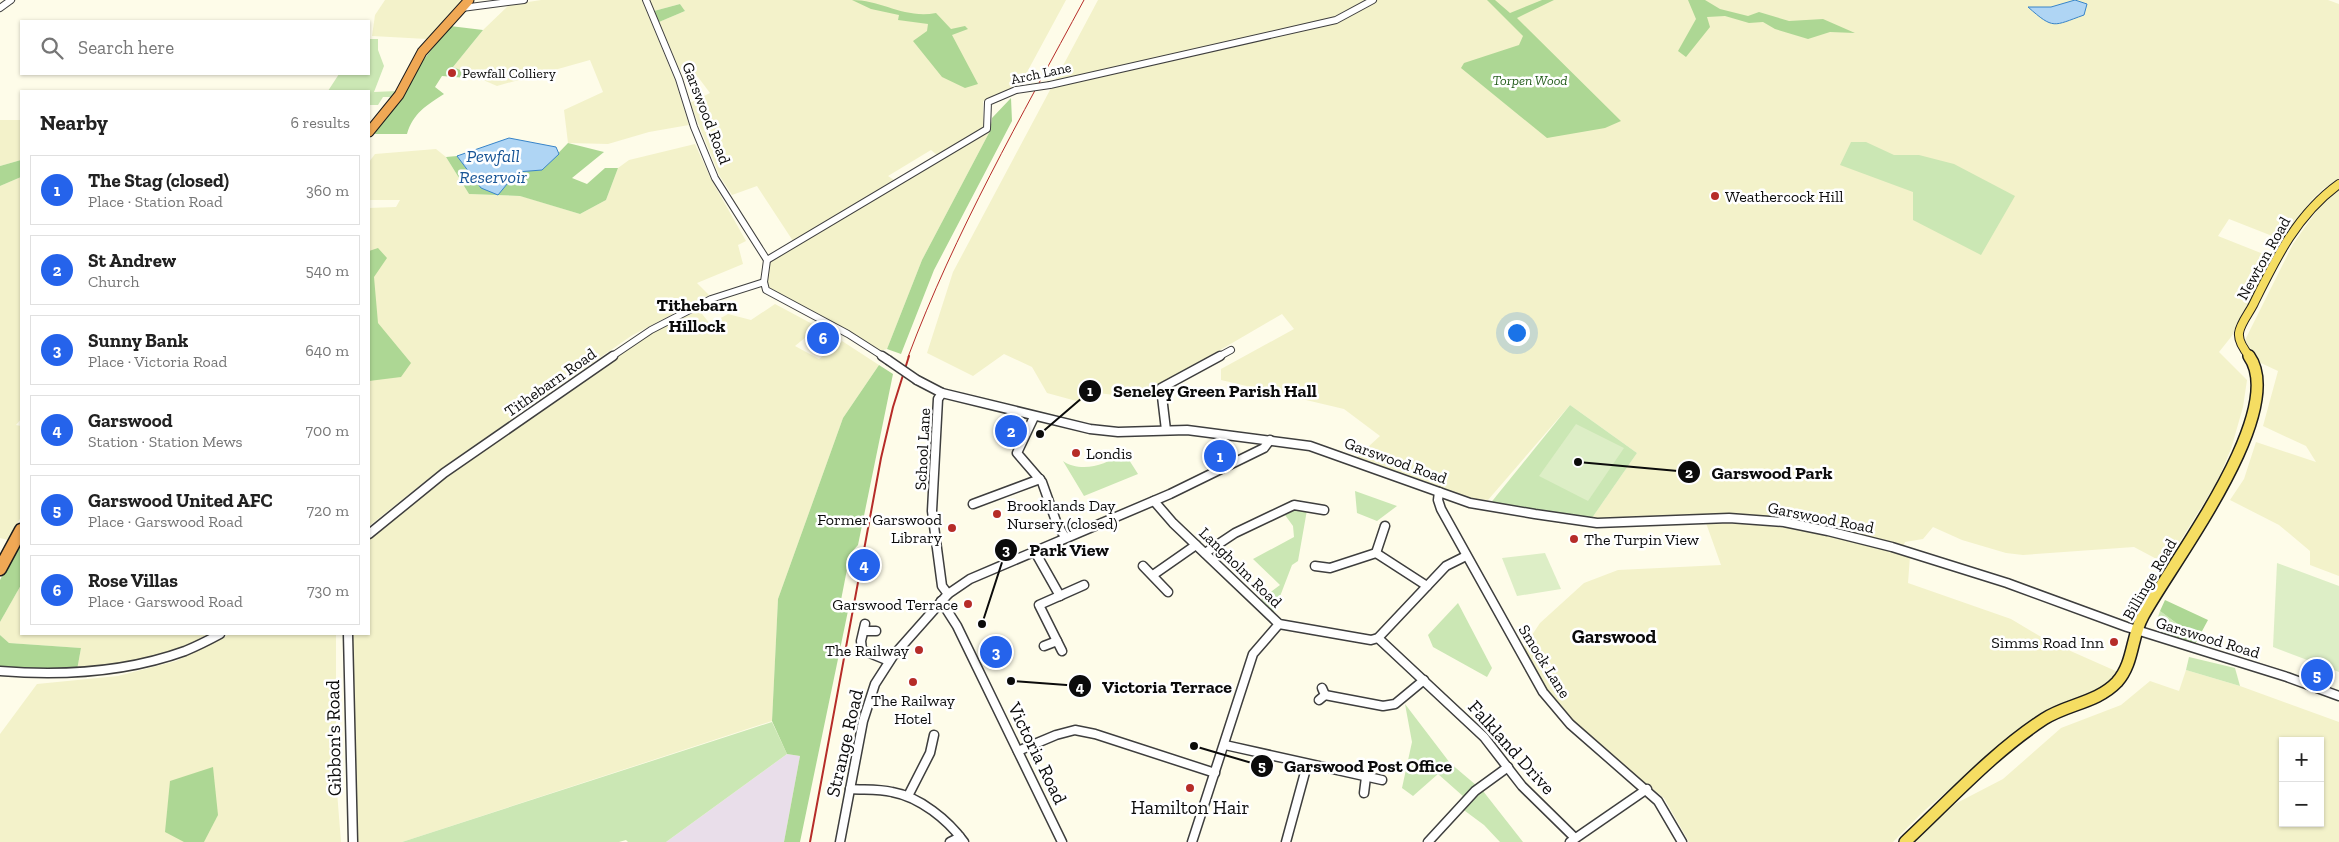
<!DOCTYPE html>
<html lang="en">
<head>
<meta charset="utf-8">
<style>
  body { margin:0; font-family:"Zilla Slab",serif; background:#f6f6f6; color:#222 }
  .controls { position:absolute; right:15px; bottom:15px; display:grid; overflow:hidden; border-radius:0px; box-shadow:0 1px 4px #0004 }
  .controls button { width:45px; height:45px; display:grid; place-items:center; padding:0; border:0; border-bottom:1px solid #e0e0e0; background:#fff; color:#222; font:25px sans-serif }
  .you { position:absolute; left:1516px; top:332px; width:18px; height:18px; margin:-12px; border:4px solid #fff; border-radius:50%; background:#1a73e8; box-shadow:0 0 0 8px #1a73e833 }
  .badge { display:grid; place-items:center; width:32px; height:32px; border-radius:50%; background:#2563eb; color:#fff; font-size:16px; font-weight:700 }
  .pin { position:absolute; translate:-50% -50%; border:2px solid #fff; box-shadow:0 1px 5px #0006 }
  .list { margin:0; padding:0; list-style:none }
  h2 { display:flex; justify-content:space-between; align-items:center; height:65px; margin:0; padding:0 20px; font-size:21px }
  h2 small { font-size:16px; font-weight:400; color:#767676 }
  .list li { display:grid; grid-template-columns:32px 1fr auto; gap:15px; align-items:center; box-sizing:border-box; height:70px; margin:0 10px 10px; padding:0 10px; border:1px solid #e0e0e0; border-radius:0px }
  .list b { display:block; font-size:19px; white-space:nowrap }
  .list p { margin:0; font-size:16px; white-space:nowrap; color:#767676 }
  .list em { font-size:16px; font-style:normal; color:#767676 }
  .icon { flex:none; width:28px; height:28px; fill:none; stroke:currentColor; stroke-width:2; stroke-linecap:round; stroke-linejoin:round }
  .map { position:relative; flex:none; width:2339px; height:842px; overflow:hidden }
  .search { position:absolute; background:#fff; box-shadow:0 1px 4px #0004; left:20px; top:20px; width:350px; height:55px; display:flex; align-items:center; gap:12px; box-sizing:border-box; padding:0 18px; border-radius:0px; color:#767676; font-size:19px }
  .panel { position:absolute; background:#fff; box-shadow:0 1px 4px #0004; left:20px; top:90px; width:350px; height:545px; border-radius:0px }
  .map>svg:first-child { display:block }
  .industrial { fill:#e9deea }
  .farmland { fill:#f3f2ca; fill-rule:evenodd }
  .green { fill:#cbe7b4 }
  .forest { fill:#add794 }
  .pitch { fill:#ddeec6 }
  .water { fill:#afd5f4; stroke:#3884c9 }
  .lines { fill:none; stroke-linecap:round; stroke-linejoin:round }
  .minor-far1-casing { stroke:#3e3e3e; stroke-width:8 }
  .minor-casing { stroke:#3e3e3e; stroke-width:11 }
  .major-far1-casing { stroke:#1c1c1c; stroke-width:10 }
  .major-casing { stroke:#1c1c1c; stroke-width:14 }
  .highway-far1-casing { stroke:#1c1c1c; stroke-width:11 }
  .highway-casing { stroke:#1c1c1c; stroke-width:15 }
  .minor-far1 { stroke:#fff; stroke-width:6 }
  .minor { stroke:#fff; stroke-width:8 }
  .major-far1 { stroke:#f5dd62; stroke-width:8 }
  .major { stroke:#f5dd62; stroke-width:11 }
  .highway-far1 { stroke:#f0a855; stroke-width:9 }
  .highway { stroke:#f0a855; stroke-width:12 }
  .rail-far1 { stroke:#b62c28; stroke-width:1 }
  .rail { stroke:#b62c28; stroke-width:2 }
  .minor-bridge-far1-casing { stroke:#3e3e3e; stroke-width:8; stroke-linecap:butt }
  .minor-bridge-casing { stroke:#3e3e3e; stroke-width:11; stroke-linecap:butt }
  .minor-bridge-far1 { stroke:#fff; stroke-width:6 }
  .minor-bridge { stroke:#fff; stroke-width:8 }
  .poi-dot { fill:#b62c28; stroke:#fff; stroke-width:2 }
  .labels { text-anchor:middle; stroke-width:5; stroke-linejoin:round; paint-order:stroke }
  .far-poi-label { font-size:14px; fill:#0b0b0b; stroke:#fff; text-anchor:start }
  .far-street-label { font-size:14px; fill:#0b0b0b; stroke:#fff }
  .far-park-label { font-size:14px; font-style:italic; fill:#265f1e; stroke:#fff }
  .street-label { font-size:16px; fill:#0b0b0b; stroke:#fff }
  .poi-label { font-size:16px; fill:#0b0b0b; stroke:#fff; text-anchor:start }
  .water-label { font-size:18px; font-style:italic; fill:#195697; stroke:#fff }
  .neighbourhood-label { font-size:18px; font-weight:bold; fill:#0b0b0b; stroke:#fff }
  .quarter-label { font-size:19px; font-weight:bold; fill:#0b0b0b; stroke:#fff }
  .near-street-label { font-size:19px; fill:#0b0b0b; stroke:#fff }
  .near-poi-label { font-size:19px; fill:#0b0b0b; stroke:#fff }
  .leader { fill:none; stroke:#0b0b0b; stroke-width:2 }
  .callout-dot { fill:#0b0b0b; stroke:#fff; stroke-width:2 }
  .mark-label { font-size:15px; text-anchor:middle; font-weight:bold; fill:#fff }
  .callout-label { font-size:18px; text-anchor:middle; font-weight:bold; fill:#0b0b0b; stroke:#fff; stroke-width:5; stroke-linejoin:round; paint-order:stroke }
</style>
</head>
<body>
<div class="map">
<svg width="2339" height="842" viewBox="0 0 2339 842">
  <rect width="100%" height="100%" fill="#fefce9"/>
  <polygon class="industrial" points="787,754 800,756 784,842 666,842"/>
  <g class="farmland">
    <polygon points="385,0 463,0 427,39 372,36 375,15"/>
    <polygon points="541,0 642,0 675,80 689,125 649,132 608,144 568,143 564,110 603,92 590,60 497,86 453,67 483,30 509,5"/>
    <polygon points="650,0 1066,0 1019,87 983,101 983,128 937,155 931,150 888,176 894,180 793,241 757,186 732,195 719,175 690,103 710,93 698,77 679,69 659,22 685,11 680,4 654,11"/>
    <polygon points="1098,0 2328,0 2339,4 2339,181 2323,189 2309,203 2285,241 2229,219 2218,236 2276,259 2231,337 2219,352 2247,380 2243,407 2231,449 2217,482 2166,564 2134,547 2023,555 2006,553 1962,540 1933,527 1923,539 1905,542 1903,548 1787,521 1621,521 1592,518 1637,453 1570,405 1488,500 1474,499 1357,457 1380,436 1344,409 1221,380 1221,369 1294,329 1282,314 1138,398 1090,392 1080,402 1047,393 1032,367 1004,354 973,376 927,353 953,272"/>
    <polygon points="0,120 21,120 21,160 0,166"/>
    <polygon points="990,131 922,260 887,349 877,352 765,291 769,261"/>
    <polygon points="695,144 711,179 746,241 738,245 743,264 697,283 709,295 631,336 438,471 369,526 369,208 396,207 400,200 369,200 369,162 375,154 436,149 446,157 469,194 521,196 580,214 606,200 618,168 629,160"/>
    <polygon points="21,177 21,419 16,425 21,426 21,517 8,540 0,538 0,186"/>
    <polygon points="2339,188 2339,576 2310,565 2310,551 2279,525 2230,500 2244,479 2256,442 2316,462 2306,446 2263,426 2278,371 2248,357 2243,344 2293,244 2320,206"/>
    <polygon points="775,304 818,327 795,346 819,359 842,341 879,365 843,418 778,599 772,721 402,842 354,842 346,634 369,634 369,539 443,477 652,333 699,310 710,324 728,314 751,320"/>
    <polygon points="1706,523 1747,524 1788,528 1827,535 1910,556 1908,583 2011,619 2048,641 2118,672 2112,679 2091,694 2037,716 2029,722 1925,810 1893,842 1689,842 1664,798 1582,732 1549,695 1524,647 1540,623 1584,583 1618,570 1721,565"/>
    <polygon points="21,585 21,634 215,634 178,652 120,667 77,670 81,648 9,643 0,635 0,622"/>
    <polygon points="230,634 336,634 336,779 341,842 0,842 0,734 37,684 118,676 176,661"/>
    <path d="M2186,670l54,16 99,36v120h-425l35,-35 54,-28 58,-51 60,-23 29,-24 29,10zM2283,741h37v82h-37z"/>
  </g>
  <g class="green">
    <polygon points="369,39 378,39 378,50 384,66 374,92 397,91 394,97 383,97 378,105 369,105 369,91 328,91 339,74 369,74"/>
    <polygon points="1851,142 1866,142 1894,155 1919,155 1954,164 2015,196 1981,255 1913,220 1913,192 1840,165"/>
    <polygon points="1570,405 1637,453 1592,518 1489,505"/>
    <path d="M1124,452l14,22 -54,22 -21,-35c15,11 44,6 56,-8z"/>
    <polygon points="1355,491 1397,506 1377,521 1357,513"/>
    <polygon points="1297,509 1307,510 1298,561 1292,565 1274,612 1259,601 1280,585 1253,559 1294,537 1293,526 1285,515"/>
    <polygon points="1458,603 1492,668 1487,677 1433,647 1428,635"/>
    <polygon points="2160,611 2179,625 2174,637 2162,632 2155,626"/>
    <polygon points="2189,657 2235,668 2240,686 2186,670"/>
    <polygon points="1405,704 1450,763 1483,791 1523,842 1500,842 1484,825 1457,805 1464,797 1438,774 1413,796 1402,788 1412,742"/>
    <polygon points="772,722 787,754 666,842 628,842 626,840 619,842 402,842"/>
  </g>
  <g class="forest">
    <path d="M852,0c30,0 52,19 84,13l15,16 14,-3 3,3 -16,6 26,49 -13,4 -23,-11 -29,-36 14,-10 1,-7 -30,-4 1,-5 -28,-6z"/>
    <polygon points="1487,0 1495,0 1510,13 1542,0 1554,0 1517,18 1621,121 1605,128 1547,138 1461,68 1464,63 1519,45 1523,36"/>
    <polygon points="1688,0 1705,0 1720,9 1748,16 1759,12 1789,21 1823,19 1855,33 1830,32 1808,39 1775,29 1763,22 1749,23 1725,16 1707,17 1710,27 1686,57 1678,51 1696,19"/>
    <polygon points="680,4 685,11 659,22 654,11"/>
    <path d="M450,26l33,4 -30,37 17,7 -3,4 -25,-2 -7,11 9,7c-17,11 -31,19 -37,40h-33l30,-40 10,-22z"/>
    <polygon points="1011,98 1012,121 934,270 901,354 887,349 922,260 990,131 992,118"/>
    <polygon points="568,143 604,152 572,178 587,184 605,168 618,168 606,200 580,214 520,196 469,194 446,157 457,156 481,188 517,171 542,170"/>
    <polygon points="21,160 21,177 0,186 0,166"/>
    <polygon points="378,248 387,258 374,277 378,323 411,363 401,377 369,381 369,251"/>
    <polygon points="879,365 893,374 858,545 850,554 841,600 849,606 800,842 784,842 800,756 787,754 772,721 778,599 843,418"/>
    <polygon points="21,540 21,585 0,622 0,580"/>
    <polygon points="2165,600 2208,620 2194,646 2174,637 2179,625 2160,611"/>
    <polygon points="0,635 9,643 81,648 77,670 0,674"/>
    <polygon points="213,767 218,815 204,842 184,842 165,832 170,781"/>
  </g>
  <g class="pitch">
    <polygon points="1576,424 1624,448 1588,501 1539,476"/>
    <polygon points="1545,553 1561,589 1517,596 1502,558"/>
    <polygon points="2277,563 2339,586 2339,672 2273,647"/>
  </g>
  <g class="water">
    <path d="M2075,0l12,4 -3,11c-31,11 -30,15 -56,-8h23z"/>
    <polygon points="509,138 556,147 559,154 542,170 517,172 498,195 481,188 457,156"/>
  </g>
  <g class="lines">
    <g class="minor-far1-casing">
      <g id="minor-far1">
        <polyline points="646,0 679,79 694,127 715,178 767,260 764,282 766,290 848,334 884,357"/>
        <polyline points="0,8 11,0"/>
        <polyline points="462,8 524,0"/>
        <polyline points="1050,85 1336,20 1373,0"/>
        <polyline points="767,260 987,129 988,102 1016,90"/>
        <polyline points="611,357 651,330 711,299 764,282"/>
        <polyline points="1218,357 1231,350"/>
      </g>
    </g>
    <g class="minor-casing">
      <g id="minor">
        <polyline points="882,356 888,360"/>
        <polyline points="917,380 942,393 1090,429 1118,432 1187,430 1310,446 1470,503 1535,514 1597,523 1729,518 1784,522 1828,531 1892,547 2007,583 2127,627 2287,677 2339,696"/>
        <polyline points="942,393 938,399 932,511 942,586 948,594"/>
        <polyline points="1034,417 1017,453 1042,482 1057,524 1065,537"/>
        <polyline points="1166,430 1161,388 1220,356"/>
        <polyline points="1439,492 1438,500 1441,509 1543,692 1570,724 1658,801 1682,842"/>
        <polyline points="1154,501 1173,523 1279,624 1371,640 1378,638 1446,566 1466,556"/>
        <polyline points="973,504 1040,479"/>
        <polyline points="369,534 444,473 613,356"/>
        <polyline points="1034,550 1060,596"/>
        <polyline points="1205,553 1235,533 1294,505 1324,510"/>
        <polyline points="1376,553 1385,526"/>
        <polyline points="1143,566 1168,592"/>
        <polyline points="1315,566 1330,568 1376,553 1427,586"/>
        <polyline points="1153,575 1196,545"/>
        <polyline points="941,601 957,626 1062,842"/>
        <polyline points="865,624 861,641 862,650 889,661"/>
        <polyline points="864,631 876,631"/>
        <polyline points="348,634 353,842"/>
        <polyline points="1378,638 1484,737 1522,786 1575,838"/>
        <polyline points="1044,646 1057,641"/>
        <polyline points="1062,651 1039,605 1084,585"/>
        <path d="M0,671c61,5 127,1 185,-20 12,-5 24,-11 35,-17"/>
        <polyline points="1325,695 1383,706 1395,704 1424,680"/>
        <polyline points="1319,700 1325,695 1322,688"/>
        <polyline points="1225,745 1382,780"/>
        <polyline points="1018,751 1056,735 1075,730 1095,734 1215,773"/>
        <path d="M850,789c14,1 29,0 42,3 28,5 56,28 72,50"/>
        <polyline points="1364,793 1366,777"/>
        <polyline points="908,796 930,753 934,735"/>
        <polyline points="840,842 863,721 875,684 893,656 948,594 970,579 1170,494 1264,448 1270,440"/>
        <polyline points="950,842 960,837"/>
        <polyline points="1192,842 1253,654 1279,624"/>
        <polyline points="1286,842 1307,765"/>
        <polyline points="1428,842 1475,791 1508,767"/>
        <polyline points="1570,842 1647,789"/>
      </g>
    </g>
    <g class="major-far1-casing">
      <path id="major-far1" d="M2250,357c-5,-6 -12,-15 -11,-24 1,-9 10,-20 14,-28 22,-45 44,-91 86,-121"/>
    </g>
    <g class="major-casing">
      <path id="major" d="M1905,842c45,-42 87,-89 139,-123 23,-15 53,-16 73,-37 17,-19 14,-45 26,-66 28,-52 146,-204 106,-260"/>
    </g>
    <g class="highway-far1-casing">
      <polyline id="highway-far1" points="369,132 399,95 422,52 469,0"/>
    </g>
    <g class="highway-casing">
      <polyline id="highway" points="0,569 21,530"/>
    </g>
    <use href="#minor-far1" class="minor-far1"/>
    <use href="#minor" class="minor"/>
    <use href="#major-far1" class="major-far1"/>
    <use href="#major" class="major"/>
    <use href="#highway-far1" class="highway-far1"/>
    <use href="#highway" class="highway"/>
    <path class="rail-far1" d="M908,357c47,-125 113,-240 176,-357"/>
    <polyline class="rail" points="810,842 881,458 893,407 909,356"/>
    <g class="minor-bridge-far1-casing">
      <polyline id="minor-bridge-far1" points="1016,90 1050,85"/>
    </g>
    <g class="minor-bridge-casing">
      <polyline id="minor-bridge" points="888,360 917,380"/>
    </g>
    <use href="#minor-bridge-far1" class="minor-bridge-far1"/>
    <use href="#minor-bridge" class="minor-bridge"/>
  </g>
  <g class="poi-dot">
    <circle cx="452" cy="73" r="5"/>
    <circle cx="1715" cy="196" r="5"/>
    <circle cx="1076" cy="453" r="5"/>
    <circle cx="997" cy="514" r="5"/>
    <circle cx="952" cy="528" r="5"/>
    <circle cx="1574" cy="539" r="5"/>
    <circle cx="968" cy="604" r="5"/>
    <circle cx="2114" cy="642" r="5"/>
    <circle cx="919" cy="650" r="5"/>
    <circle cx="913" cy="682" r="5"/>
    <circle cx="1190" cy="788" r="5"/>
  </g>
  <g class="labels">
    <g class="far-poi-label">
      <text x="462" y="78">Pewfall Colliery</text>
    </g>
    <g class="far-street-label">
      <text transform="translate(1041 73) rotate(-12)" y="5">Arch Lane</text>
    </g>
    <g class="far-park-label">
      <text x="1530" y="85">Torpen Wood</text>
    </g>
    <g class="street-label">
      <text transform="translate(707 113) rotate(69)" y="6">Garswood Road</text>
      <text transform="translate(2263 258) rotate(-61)" y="6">Newton Road</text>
      <text transform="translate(550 382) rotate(-35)" y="6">Tithebarn Road</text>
      <text transform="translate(922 449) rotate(-87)" y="6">School Lane</text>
      <text transform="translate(1396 460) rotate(20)" y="6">Garswood Road</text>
      <text transform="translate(1821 517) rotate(11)" y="6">Garswood Road</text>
      <text transform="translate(1241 567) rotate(44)" y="6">Langholm Road</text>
      <text transform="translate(2149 579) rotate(-60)" y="6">Billinge Road</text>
      <text transform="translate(2208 637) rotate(17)" y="6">Garswood Road</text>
      <text transform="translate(1545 661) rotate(58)" y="6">Smock Lane</text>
    </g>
    <g class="poi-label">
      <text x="1725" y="202">Weathercock Hill</text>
      <text x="1086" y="459">Londis</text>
      <text x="1007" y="511">Brooklands Day<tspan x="1007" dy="18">Nursery (closed)</tspan></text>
      <text x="942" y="525" text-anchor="end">Former Garswood<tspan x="942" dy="18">Library</tspan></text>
      <text x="1584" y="545">The Turpin View</text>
      <text x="958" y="610" text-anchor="end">Garswood Terrace</text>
      <text x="2104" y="648" text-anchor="end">Simms Road Inn</text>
      <text x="909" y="656" text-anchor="end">The Railway</text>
      <text x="913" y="706" text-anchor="middle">The Railway<tspan x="913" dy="18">Hotel</tspan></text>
    </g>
    <g class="water-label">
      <text x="493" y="162">Pewfall<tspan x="493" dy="21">Reservoir</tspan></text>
    </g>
    <g class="neighbourhood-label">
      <text x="697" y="311">Tithebarn<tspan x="697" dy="21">Hillock</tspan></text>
    </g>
    <g class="quarter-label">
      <text x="1614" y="643">Garswood</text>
    </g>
    <g class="near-street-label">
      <text transform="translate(333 738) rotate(-91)" y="7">Gibbon's Road</text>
      <text transform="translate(844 743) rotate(-77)" y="7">Strange Road</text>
      <text transform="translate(1512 747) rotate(48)" y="7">Falkland Drive</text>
      <text transform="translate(1038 753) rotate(64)" y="7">Victoria Road</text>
    </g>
    <g class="near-poi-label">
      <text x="1190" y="814">Hamilton Hair</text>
    </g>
  </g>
  <path class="leader" d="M1040 434L1090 391M1578 462L1689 472M982 624L1006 550M1011 681L1080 686M1194 746L1262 766"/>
  <g class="callout-dot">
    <circle cx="1040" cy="434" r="5"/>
    <circle cx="1578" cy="462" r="5"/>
    <circle cx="982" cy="624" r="5"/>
    <circle cx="1011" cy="681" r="5"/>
    <circle cx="1194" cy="746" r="5"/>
    <circle cx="1090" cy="391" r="12"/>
    <circle cx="1689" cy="472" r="12"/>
    <circle cx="1006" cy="550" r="12"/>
    <circle cx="1080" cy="686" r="12"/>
    <circle cx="1262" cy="766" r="12"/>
  </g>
  <g class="mark-label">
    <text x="1090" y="396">1</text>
    <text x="1689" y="478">2</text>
    <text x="1006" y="555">3</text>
    <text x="1080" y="692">4</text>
    <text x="1262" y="771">5</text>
  </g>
  <g class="callout-label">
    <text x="1215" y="397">Seneley Green Parish Hall</text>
    <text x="1772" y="479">Garswood Park</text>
    <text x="1069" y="556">Park View</text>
    <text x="1167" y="693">Victoria Terrace</text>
    <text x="1368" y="772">Garswood Post Office</text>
  </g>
</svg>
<div class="controls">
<button>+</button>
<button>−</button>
</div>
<div class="you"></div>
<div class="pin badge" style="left:1220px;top:456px">1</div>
<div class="pin badge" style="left:1011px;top:431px">2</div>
<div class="pin badge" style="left:996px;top:652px">3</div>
<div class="pin badge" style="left:864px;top:565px">4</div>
<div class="pin badge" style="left:2317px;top:675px">5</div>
<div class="pin badge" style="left:823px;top:338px">6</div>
<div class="search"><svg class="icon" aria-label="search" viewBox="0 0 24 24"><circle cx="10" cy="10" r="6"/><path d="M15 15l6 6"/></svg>Search here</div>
<section class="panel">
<h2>Nearby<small>6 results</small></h2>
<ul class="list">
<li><span class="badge">1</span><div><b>The Stag (closed)</b><p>Place · Station Road</p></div><em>360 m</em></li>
<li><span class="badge">2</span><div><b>St Andrew</b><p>Church</p></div><em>540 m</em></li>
<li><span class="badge">3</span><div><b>Sunny Bank</b><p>Place · Victoria Road</p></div><em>640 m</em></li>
<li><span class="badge">4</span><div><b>Garswood</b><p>Station · Station Mews</p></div><em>700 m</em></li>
<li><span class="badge">5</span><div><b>Garswood United AFC</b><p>Place · Garswood Road</p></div><em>720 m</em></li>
<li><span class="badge">6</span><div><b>Rose Villas</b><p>Place · Garswood Road</p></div><em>730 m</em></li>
</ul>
</section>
</div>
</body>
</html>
